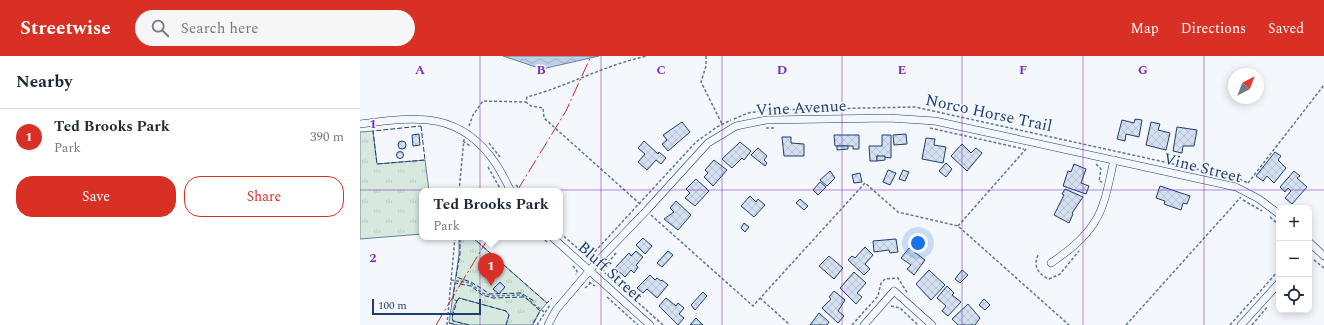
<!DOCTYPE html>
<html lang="en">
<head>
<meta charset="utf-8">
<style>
  body { margin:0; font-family:Spectral,serif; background:#f6f6f7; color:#1f2937 }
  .controls { position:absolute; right:12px; bottom:12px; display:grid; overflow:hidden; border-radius:8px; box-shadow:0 2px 10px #0003 }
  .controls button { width:36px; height:36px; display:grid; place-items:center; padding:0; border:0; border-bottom:1px solid #e0e1e3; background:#fff; color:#1f2937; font:20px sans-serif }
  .compass { position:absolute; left:868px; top:12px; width:36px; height:36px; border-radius:50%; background:#fff; box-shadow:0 2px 10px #0003; rotate:42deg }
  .scale { position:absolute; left:12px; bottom:10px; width:109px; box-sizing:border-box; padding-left:4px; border:2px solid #1d3f73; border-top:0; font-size:11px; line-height:14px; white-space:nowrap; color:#1d3f73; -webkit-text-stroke:3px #f4f7fb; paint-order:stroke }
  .you { position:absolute; left:558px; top:187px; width:14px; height:14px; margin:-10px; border:3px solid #fff; border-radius:50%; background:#1a73e8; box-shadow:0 0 0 6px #1a73e833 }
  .badge { display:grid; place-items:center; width:26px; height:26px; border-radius:50%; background:#d93025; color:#fff; font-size:13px; font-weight:700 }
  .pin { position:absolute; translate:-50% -33px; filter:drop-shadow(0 1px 2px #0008) }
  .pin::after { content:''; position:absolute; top:21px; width:14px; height:12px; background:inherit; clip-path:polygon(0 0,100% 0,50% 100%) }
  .popup { position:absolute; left:59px; top:132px; width:144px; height:52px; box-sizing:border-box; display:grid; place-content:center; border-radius:8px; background:#fff; filter:drop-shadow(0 1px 3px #0005); font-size:13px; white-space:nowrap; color:#747a83 }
  .popup b { font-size:15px; color:#1f2937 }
  .popup::after { content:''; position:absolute; left:50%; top:100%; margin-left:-8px; border:8px solid transparent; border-top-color:#fff }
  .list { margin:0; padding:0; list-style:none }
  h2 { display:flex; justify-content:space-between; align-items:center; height:52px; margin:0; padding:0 16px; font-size:17px }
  h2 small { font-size:13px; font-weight:400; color:#747a83 }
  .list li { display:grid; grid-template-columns:26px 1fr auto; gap:12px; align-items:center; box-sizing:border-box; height:56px; padding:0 16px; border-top:1px solid #e0e1e3 }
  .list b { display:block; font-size:15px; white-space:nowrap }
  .list p { margin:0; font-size:13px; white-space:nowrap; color:#747a83 }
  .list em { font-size:13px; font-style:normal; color:#747a83 }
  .actions { display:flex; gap:8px; padding:12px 16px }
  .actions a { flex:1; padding:9px 0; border:1px solid #d93025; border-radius:16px; text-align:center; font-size:14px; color:#d93025 }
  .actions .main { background:#d93025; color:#fff }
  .icon { flex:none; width:22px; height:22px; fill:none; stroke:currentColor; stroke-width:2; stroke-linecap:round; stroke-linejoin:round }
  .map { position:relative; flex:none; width:964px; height:269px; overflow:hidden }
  header { display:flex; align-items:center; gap:24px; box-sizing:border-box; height:56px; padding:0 20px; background:#d93025; color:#fff }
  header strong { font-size:19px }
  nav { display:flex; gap:22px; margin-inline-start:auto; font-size:14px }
  .search { width:280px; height:36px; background:#f6f6f7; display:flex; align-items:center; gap:10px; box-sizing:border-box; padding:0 14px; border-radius:22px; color:#747a83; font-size:15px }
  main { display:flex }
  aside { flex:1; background:#fff }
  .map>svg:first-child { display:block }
  .grass { fill:url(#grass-tufts); stroke:#687fa3 }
  .pitch { fill:#d7e8df; stroke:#687fa3 }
  .water { fill:url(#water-waves); stroke:#687fa3 }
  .building { fill:url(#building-cross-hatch); stroke:#1d3f73 }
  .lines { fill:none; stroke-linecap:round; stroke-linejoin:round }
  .minor-casing { stroke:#1d3f73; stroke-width:8 }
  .path { stroke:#5e769c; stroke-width:1.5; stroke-dasharray:3 2; stroke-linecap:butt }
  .minor { stroke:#f4f7fb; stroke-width:7 }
  .fence { stroke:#1d3f73; stroke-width:1; stroke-dasharray:5 2; stroke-linecap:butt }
  .power { stroke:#c62828; stroke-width:1; stroke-dasharray:14 3 2 3; stroke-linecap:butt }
  .grid { fill:none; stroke:#7b2cbf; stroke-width:1; stroke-opacity:0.55 }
  .labels { text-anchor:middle; stroke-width:3; stroke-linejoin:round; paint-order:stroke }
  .street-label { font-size:16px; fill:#1d3f73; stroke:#f4f7fb }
  .grid-label { font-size:13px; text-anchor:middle; font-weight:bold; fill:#7b2cbf; stroke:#f4f7fb; stroke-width:3; stroke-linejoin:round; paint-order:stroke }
</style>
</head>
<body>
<header>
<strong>Streetwise</strong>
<div class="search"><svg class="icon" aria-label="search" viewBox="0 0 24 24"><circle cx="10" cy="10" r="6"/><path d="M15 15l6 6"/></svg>Search here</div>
<nav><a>Map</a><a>Directions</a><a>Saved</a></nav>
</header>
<main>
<aside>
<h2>Nearby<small></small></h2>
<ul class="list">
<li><span class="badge">1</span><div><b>Ted Brooks Park</b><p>Park</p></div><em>390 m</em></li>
</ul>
<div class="actions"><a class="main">Save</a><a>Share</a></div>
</aside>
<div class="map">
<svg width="964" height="269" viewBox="0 0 964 269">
  <defs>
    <pattern id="grass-tufts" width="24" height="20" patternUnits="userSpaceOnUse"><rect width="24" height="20" fill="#d7e8df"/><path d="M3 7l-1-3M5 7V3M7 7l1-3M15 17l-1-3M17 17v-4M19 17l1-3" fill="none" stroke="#b8c8c3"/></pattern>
    <pattern id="water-waves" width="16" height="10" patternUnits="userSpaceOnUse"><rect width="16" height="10" fill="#bed0e5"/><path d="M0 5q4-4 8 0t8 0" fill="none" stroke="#9aaabe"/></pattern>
    <pattern id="building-cross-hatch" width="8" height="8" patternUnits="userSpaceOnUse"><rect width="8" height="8" fill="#d5e0f0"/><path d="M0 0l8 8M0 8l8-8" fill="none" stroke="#b6c1d1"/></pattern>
  </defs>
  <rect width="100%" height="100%" fill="#f4f7fb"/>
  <g class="grass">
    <polygon points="13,75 17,108 65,104 69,135 62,135 62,178 0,183 0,76"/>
    <polygon points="99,181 112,181 187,247 180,255 173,269 97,269 89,267 99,198"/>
  </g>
  <path class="pitch" d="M99,242l47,13 3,4 -3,10h-37l-16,-4c-2,-6 1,-18 6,-23z"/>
  <polygon class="water" points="143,0 239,0 182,13"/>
  <g class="building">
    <polygon points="775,63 782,64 779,81 766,78 765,85 757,83 762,64 774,67"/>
    <polygon points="322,66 330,76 308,95 302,88 307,84 303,79"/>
    <polygon points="791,66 800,68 798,74 810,77 806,94 786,89"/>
    <polygon points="817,71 837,74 834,90 823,90 822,97 813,95"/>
    <polygon points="59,78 60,89 53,90 52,79"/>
    <polygon points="546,78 547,88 534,89 533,79"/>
    <polygon points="474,79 499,79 499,93 493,93 493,90 475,90"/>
    <polygon points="522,79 531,79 531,102 517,100 517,105 510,105 509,90 522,90"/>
    <polygon points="422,81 431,81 431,87 444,88 444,100 424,100"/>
    <polygon points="566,82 575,83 574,89 586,91 583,107 562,103"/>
    <circle cx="42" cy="89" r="4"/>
    <polygon points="284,85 298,98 299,96 306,102 301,108 296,104 287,114 278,106 285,98 278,92"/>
    <polygon points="380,86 391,95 384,104 382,102 372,112 362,103"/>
    <polygon points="602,88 611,97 616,92 622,97 607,115 591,100"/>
    <polygon points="477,90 488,90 488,93 477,94"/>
    <polygon points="398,92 407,100 404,104 407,107 405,110 391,99"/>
    <circle cx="40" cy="99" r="3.5"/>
    <polygon points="915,96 921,100 918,104 926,112 914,127 907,120 903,125 896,120"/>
    <polygon points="517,100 525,100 525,104 517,105"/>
    <polygon points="354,104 367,114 353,130 344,121 348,117 345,114"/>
    <polygon points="586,107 592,113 586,121 579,115"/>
    <polygon points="714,108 726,113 721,127 729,130 726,138 703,130 708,115 711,116"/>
    <polygon points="528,114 536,117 530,129 523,126"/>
    <polygon points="543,114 549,116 545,125 539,123"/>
    <polygon points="470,115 475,122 467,130 460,124"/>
    <polygon points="934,115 940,120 937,122 947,131 932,148 925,142 931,135 928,132 925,136 920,131"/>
    <polygon points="500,117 502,126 494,127 492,119"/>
    <polygon points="336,123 349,135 335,150 325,142 330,137 326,133"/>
    <polygon points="460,126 466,131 458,139 453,134"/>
    <polygon points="800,130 830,140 827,148 823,147 821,154 804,148 805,145 796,142"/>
    <polygon points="705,133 723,141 712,157 713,158 709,167 694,159 704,139 702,138"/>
    <polygon points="390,140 396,146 398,143 405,149 394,161 381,150"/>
    <polygon points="440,143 448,150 444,154 436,147"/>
    <polygon points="316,145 331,159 318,174 304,163 314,156 310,152"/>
    <polygon points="384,167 389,171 385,176 381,172"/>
    <polygon points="283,182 292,190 285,198 276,189"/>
    <polygon points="536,183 538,196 530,197 529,194 514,196 513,185"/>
    <polygon points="505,191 513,199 505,208 510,213 504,219 488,204 492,200 495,202"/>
    <polygon points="549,192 565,204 554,219 547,213 551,209 541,202"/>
    <polygon points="276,195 283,201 276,209 278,211 274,217 271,214 265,221 255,212 269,197 271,200"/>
    <polygon points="308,195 313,199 302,211 297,207"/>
    <polygon points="469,200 483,212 474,223 459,210"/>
    <polygon points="569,214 585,229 571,244 556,228"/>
    <polygon points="602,214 608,219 600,227 595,223"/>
    <polygon points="494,216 506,227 497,237 502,241 496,248 480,232"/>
    <polygon points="290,219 295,224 297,222 301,225 302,224 308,229 297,242 287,233 283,237 277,232"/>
    <polygon points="140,226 145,231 139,238 133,233"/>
    <polygon points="587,230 594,237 592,239 601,246 588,260 582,255 586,250 577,242"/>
    <polygon points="474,235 485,244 478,255 484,260 478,267 462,252 471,243 469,241"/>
    <polygon points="343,236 347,240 335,254 331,249"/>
    <polygon points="306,242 316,250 318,247 324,252 319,258 324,262 318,269 299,250"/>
    <polygon points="624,243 630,249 625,254 619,249"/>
    <polygon points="608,248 620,262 615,269 598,269 592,263"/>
    <polygon points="459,257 469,266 467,269 450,269"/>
    <polygon points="336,262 343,269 330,269"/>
  </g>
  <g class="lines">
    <g class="minor-casing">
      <g id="minor">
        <path d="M0,68c56,-7 100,-14 136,40 6,9 10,18 15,27"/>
        <polyline points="192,181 290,269"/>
        <polyline points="949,186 964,200"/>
        <path d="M691,207c16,-11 32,-23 43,-40 12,-18 15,-43 20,-63"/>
        <polyline points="188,269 196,254 235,208 287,154 348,87 376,70 406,64 529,62 575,65 876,131 899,143 919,158"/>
        <polyline points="504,269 534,235 572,269"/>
        <polyline points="881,269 919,227"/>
      </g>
    </g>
    <g class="path">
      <polyline points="346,0 346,10 341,26 362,68"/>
      <polyline points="374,63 388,57 409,54 555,51 877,122 888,127"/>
      <polyline points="109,70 113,59 123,45 166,46"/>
      <polyline points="406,72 416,72"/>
      <polyline points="570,72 664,93"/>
      <polyline points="103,85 110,90"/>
      <polyline points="129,87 140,101"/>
      <polyline points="736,108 741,113 739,125 742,126"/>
      <polyline points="128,111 141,134"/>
      <polyline points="888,127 964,29"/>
      <polyline points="156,129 161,135"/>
      <polyline points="99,135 104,83"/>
      <polyline points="883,144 902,155"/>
      <path d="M280,148l-96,-86 -1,-10 -12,-2 -5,-4 1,-5c41,-11 78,-32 120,-41"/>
      <polyline points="291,159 393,250 505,127 538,156 598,170 709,269"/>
      <polyline points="910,161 919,169"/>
      <polyline points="598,170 666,93"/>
      <polyline points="200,177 229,202"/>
      <polyline points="181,181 187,186"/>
      <polyline points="256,197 243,213 245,217 303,269"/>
      <path d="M678,199c-5,11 0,19 11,24l11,-5 19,-23"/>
      <polyline points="228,203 336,86 357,71 371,64"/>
      <polyline points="949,205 954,204 964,212"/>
      <polyline points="213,210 217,215 216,219"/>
      <polyline points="91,224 110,227 122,237 133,240 162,239 184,256"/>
      <polyline points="229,226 235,230"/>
      <polyline points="225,232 233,225"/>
      <polyline points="247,241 278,269"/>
      <polyline points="400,242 430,269"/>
      <polyline points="531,250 540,252 558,269"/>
      <polyline points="87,269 95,181"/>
      <polyline points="177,269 190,249"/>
      <polyline points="492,269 518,240 521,227 525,223 538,222 548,238"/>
      <polyline points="766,269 881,141"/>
      <polyline points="870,269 919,214"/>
      <polyline points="892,269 908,250"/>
    </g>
    <use href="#minor" class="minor"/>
    <g class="fence">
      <polygon points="61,70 65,104 17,108 13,75"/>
      <polyline points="100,181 100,198 96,221 111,226 130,238 161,237 174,245"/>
      <polyline points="112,181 187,247 192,242"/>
      <polyline points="97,245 99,242 146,255 149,259 146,269"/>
      <polyline points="89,267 97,269"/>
      <polyline points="109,269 93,265 92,262 97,245 93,243 95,227 111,230 122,239 133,242 165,241 180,255 172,269"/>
    </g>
    <g class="power">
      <polyline points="157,135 206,55 231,0"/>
      <polyline points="76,269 129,181"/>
    </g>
  </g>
  <path class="grid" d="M120,0v269M241,0v269M362,0v269M482,0v269M602,0v269M723,0v269M844,0v269M0,134h964"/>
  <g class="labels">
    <g class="street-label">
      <text transform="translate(441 51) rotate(-3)" y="6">Vine Avenue</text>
      <text transform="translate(629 56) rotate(12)" y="6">Norco Horse Trail</text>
      <text transform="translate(843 111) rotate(14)" y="6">Vine Street</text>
      <text transform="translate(251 215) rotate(42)" y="6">Bluff Street</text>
    </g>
  </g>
  <g class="grid-label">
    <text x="60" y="18">A</text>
    <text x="181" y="18">B</text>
    <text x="301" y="18">C</text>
    <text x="422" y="18">D</text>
    <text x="542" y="18">E</text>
    <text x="663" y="18">F</text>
    <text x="783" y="18">G</text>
    <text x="13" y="72">1</text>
    <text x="13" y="206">2</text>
  </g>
</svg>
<div class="controls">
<button>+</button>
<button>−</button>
<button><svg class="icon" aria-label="locate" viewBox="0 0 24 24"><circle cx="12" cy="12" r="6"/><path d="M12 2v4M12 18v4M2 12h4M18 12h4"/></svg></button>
</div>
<svg class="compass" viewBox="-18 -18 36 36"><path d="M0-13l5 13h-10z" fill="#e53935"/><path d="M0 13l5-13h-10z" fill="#747a83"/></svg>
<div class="scale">100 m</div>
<div class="you"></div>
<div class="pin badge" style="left:131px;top:230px">1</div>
<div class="popup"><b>Ted Brooks Park</b>Park</div>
</div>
</main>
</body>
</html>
